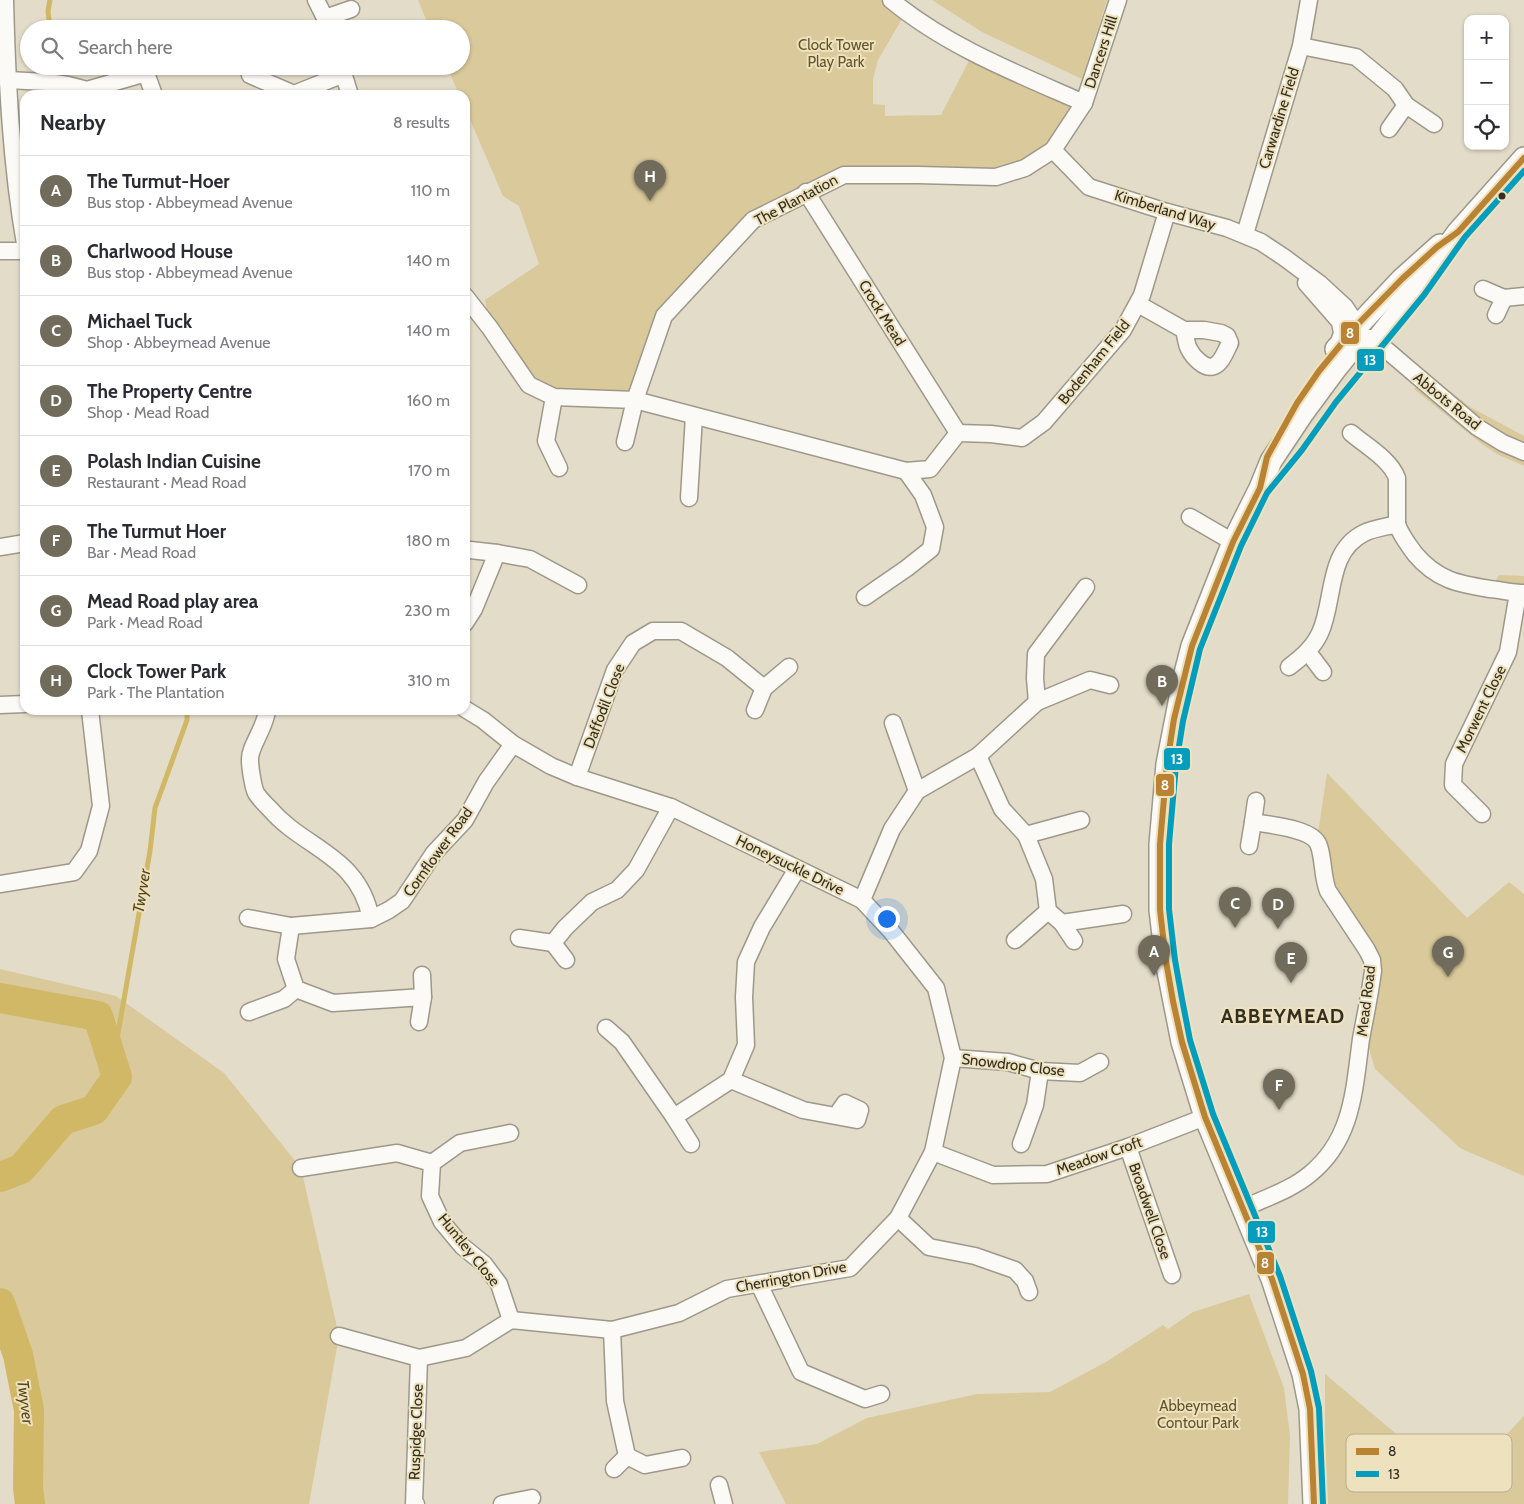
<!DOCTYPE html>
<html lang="en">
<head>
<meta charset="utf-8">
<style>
  body { margin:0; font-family:Cabin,sans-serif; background:#f7f7f7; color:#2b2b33 }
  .controls { position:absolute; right:15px; top:15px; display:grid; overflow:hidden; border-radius:10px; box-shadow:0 1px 4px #0004 }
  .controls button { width:45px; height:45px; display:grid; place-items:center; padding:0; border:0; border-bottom:1px solid #e1e1e2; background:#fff; color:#2b2b33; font:25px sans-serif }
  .you { position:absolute; left:886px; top:918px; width:18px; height:18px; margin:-12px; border:4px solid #fff; border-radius:50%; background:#1a73e8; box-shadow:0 0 0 8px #1a73e833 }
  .badge { display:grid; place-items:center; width:32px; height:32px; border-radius:50%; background:#716b5c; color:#fff; font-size:16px; font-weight:700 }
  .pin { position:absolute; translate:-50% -41px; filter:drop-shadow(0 1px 2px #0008) }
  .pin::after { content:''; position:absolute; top:26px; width:18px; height:15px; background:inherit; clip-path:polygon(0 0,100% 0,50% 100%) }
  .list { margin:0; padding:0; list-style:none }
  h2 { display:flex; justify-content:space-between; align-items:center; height:65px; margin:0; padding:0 20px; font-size:21px }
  h2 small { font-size:16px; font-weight:400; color:#7c7c81 }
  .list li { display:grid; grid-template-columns:32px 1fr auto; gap:15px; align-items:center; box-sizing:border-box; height:70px; padding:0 20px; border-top:1px solid #e1e1e2 }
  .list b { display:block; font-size:19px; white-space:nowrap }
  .list p { margin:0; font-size:16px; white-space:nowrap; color:#7c7c81 }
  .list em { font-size:16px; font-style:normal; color:#7c7c81 }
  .icon { flex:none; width:28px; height:28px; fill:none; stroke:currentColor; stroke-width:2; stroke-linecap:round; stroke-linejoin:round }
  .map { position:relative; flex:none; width:1524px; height:1504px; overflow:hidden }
  .search { position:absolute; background:#fff; box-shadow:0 1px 4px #0004; left:20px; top:20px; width:450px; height:55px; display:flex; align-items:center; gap:12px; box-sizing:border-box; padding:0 18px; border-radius:28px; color:#7c7c81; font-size:19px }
  .panel { position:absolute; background:#fff; box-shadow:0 1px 4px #0004; left:20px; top:90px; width:450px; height:625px; border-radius:15px }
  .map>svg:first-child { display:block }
  .green { fill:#d9c99b }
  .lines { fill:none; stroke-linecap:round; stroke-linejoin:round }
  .stream { stroke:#d1b866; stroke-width:5 }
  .river { stroke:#d1b866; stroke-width:30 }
  .minor-casing { stroke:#9d9889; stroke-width:19 }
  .tertiary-casing { stroke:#9d9889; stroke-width:24 }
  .minor { stroke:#fbfaf7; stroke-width:16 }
  .tertiary { stroke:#fbfaf7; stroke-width:21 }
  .bus-1-casing { stroke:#eee2be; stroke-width:10 }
  .bus-2-casing { stroke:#eee2be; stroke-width:10 }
  .bus-1 { stroke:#b98333; stroke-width:6 }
  .bus-2 { stroke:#059dbd; stroke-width:6 }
  .bus-dot { fill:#332e21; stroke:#eee2be; stroke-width:2 }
  .labels { text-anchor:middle; stroke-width:4; stroke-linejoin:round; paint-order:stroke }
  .park-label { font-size:15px; fill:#625429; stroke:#eee2be }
  .street-label { font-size:15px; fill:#332e21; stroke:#eee2be }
  .water-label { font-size:16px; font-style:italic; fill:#54461a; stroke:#eee2be }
  .district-label { font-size:20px; font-weight:bold; letter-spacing:1px; fill:#332e21; stroke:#eee2be }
  .key { fill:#eee2be; stroke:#b6ac8f; stroke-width:1 }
  .key-label { font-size:14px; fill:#332e21 }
  .line-badge { stroke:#eee2be; stroke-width:2 }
  .badge-label { font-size:14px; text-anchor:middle; font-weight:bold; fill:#fff }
</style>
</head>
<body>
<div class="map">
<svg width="1524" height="1504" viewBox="0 0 1524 1504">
  <rect width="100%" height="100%" fill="#e3dcc9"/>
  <g class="green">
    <polygon points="418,0 891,0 906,12 878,60 873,79 873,104 885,105 885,116 941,115 973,53 1084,103 1053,150 1025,168 844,175 753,220 664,316 635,400 554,397 529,385 490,328 485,300 539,264 519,206 503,196 465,108 465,95 459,95 447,66 461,66 461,29 430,29"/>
    <polygon points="932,0 1107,0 1082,79 982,32"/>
    <polygon points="1427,373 1470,407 1524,436 1524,444 1489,427 1426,374"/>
    <polygon points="1416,387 1479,439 1501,451 1524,460 1524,466 1499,455 1483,445 1414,389"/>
    <polygon points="1499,575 1524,576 1524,584 1495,582"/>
    <polygon points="1327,773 1467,918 1509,882 1524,894 1524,1176 1460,1148 1375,1069 1363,1027 1373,971 1328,891 1315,838 1319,827"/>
    <polygon points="0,969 116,996 224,1073 301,1168 339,1336 309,1504 30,1504 28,1488 29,1409 18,1355 0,1303"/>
    <polygon points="1249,1294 1284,1388 1290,1436 1288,1504 786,1504 759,1452 817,1444 867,1418 977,1394 1050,1392 1106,1362 1163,1325 1168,1329 1193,1312"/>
    <polygon points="1325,1374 1458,1486 1524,1416 1524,1504 1325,1504"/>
  </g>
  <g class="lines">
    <g class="stream">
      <polyline points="50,0 48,11 50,29"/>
      <polyline points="57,66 61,95"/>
      <polyline points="117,1077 117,1039 150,851 155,808 187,720 187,710"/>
    </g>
    <g class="river">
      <polyline points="0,998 98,1016 117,1077 94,1110 63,1120 21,1169 0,1177"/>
      <polyline points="0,1303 18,1355 29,1410 28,1488 30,1504"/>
    </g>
    <g class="minor-casing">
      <g id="minor">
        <path d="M5,0c2,81 6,163 20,244"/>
        <polyline points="316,0 325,18 329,29"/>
        <path d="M891,0c57,47 127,74 193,103"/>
        <polyline points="325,18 351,9"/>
        <polyline points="1301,46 1356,57 1395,89 1406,105 1434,124"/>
        <polyline points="341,66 350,95"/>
        <polyline points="250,75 294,94 344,74"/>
        <polyline points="7,80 47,82 68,85 87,90 146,73 154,95"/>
        <polyline points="1389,129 1406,105"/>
        <polyline points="1053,150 1089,187 1167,212 1227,228 1261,242 1285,258 1320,284 1345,307 1357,325"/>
        <polyline points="806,192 958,433"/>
        <polyline points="1245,234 1301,46 1309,0"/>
        <polyline points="0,251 25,251"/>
        <polyline points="1306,283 1340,322 1342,333 1338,345"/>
        <polyline points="1483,289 1504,298 1524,296"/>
        <polyline points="465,296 490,328 529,385 554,397 635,400 906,471 930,469 958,433"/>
        <path d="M1138,304l46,26h20l17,3 6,3 3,7c-4,7 -8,20 -16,23 -9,4 -21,-9 -25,-17 -3,-5 -3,-13 -5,-19"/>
        <polyline points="1496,315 1504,298"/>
        <polyline points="1376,341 1477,427 1503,443 1524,452"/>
        <polyline points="554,397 546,441 559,468"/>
        <polyline points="958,433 991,434 1022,438 1044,422 1123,330 1142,295 1167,212"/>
        <polyline points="625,442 635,400 664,316 753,220 844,175 918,175 996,177 1025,168 1053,150 1084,103 1118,0"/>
        <polyline points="689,498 694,416"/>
        <polyline points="1190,517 1233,542"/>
        <path d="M1397,524c4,12 11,20 18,30 22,26 43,30 75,35 11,1 23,4 34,4"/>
        <polyline points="0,547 25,543"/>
        <polyline points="470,550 497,553"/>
        <polyline points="865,597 907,568 931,549 935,527 923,495 906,471"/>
        <polyline points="465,623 474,609 497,553 530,559 578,585"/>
        <polyline points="1308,652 1323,672"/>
        <path d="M1289,667c13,-10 24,-19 31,-34 15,-32 6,-81 44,-100 10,-5 22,-6 33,-9v-46c-7,-19 -31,-32 -46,-45"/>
        <polyline points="1037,702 1035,678 1036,654 1086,587"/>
        <polyline points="0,705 25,704"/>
        <path d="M267,710c-1,17 -18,37 -17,50 0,7 3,27 6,33 3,5 9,11 13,15 36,42 90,47 102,111"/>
        <polyline points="755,710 764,688"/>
        <polyline points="893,723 917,791"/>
        <polyline points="978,756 1037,702 1090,680 1110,685"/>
        <polyline points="577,777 615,670 633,643 653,631 681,631 727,658 764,688 789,667"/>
        <polyline points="1482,814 1453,785 1454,764 1508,652 1518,593"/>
        <polyline points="1026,835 1081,820"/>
        <polyline points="1249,846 1253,822"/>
        <polyline points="0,884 74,872 89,851 101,806 90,710"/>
        <polyline points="862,900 892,829 917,791 978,756 1002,809 1026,835 1044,879 1048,911 1062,923 1074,941"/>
        <polyline points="248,918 291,926 371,919 389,910 402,901 434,853 465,820 486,782 513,744"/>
        <polyline points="1062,923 1123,914"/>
        <polyline points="291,926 286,959 296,989 333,1003 423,997 419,1022"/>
        <polyline points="519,938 553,943 565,928 592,902 617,890 636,870 671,807"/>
        <polyline points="1015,940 1048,911"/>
        <polyline points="553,943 566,960"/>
        <polyline points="422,975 423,997"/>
        <polyline points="249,1012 284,999 296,989"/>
        <polyline points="606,1028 622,1042 674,1117 731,1080 746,1045 744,997 746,962 762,927 797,869"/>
        <polyline points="953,1058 1008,1062 1040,1071 1080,1073 1100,1062"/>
        <polyline points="731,1080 803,1110 857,1120 860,1110 845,1103 836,1116"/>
        <polyline points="674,1117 691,1144"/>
        <polyline points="1021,1144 1035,1105 1040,1071"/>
        <polyline points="1128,1147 1172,1275"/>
        <polyline points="933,1152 993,1175 1047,1174 1128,1147 1205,1117"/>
        <polyline points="432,1163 460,1143 510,1133"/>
        <polyline points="301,1168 397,1153 432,1163 430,1196 442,1222 462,1246 484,1264 499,1284 511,1320"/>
        <path d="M1242,1209c23,-11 49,-19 68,-35 43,-35 44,-84 51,-135 4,-22 9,-45 12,-68l-1,-11 -5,-10 -39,-59c-6,-15 -4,-30 -9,-45 -5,-18 -50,-21 -66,-24l3,-21"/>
        <polyline points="898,1218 929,1247 975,1256 1015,1270 1025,1281 1029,1292"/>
        <polyline points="759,1284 801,1372 865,1399 881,1394"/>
        <polyline points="612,1330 615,1401 627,1456 645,1465 682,1458"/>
        <polyline points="339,1336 419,1358 466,1348 511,1320 612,1330 679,1313 727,1289 850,1268 898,1218 933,1152 953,1058 936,988 891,931 862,900 671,807 577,777 551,766 513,744 483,720 465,709"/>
        <polyline points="614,1469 627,1456"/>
        <polyline points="719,1485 724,1504"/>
        <polyline points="416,1504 414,1504 419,1358"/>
        <polyline points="502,1504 532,1498"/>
      </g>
    </g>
    <g class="tertiary-casing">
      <g id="tertiary">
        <polyline points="1336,349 1402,279 1440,245"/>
        <polyline points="1367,352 1417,289 1458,232 1524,158"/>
        <polyline points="1314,1504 1310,1409 1303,1374 1272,1279 1205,1117 1182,1042 1166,961 1160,910 1160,844 1167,764 1184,677 1192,646 1233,542 1260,488 1271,461 1303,413 1334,371 1355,345 1364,340 1376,341"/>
      </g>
    </g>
    <use href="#minor" class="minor"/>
    <use href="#tertiary" class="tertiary"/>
    <g class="bus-1-casing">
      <polyline id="bus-1" points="1314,1504 1310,1409 1303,1374 1272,1279 1205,1117 1182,1042 1173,1001 1166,961 1160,910 1160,844 1167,764 1174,719 1192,646 1233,542 1260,488 1267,457 1297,403 1319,371 1357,325 1402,279 1437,247 1458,232 1524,158"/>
    </g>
    <g class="bus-2-casing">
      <polyline id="bus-2" points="1323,1504 1319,1408 1311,1371 1280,1276 1213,1114 1190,1040 1182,999 1175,960 1169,909 1169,844 1176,765 1183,721 1200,649 1241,546 1267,493 1302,450 1336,402 1424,295 1465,237 1524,171"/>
    </g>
    <use href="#bus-1" class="bus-1"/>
    <use href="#bus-2" class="bus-2"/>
  </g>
  <circle class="bus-dot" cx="1502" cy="196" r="4.5"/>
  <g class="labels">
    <g class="park-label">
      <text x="836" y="50">Clock Tower<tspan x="836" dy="17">Play Park</tspan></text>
      <text x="1198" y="1411">Abbeymead<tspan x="1198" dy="17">Contour Park</tspan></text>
    </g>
    <g class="street-label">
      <text transform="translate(1101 52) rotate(-72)" y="5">Dancers Hill</text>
      <text transform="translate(1279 118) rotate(-73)" y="5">Carwardine Field</text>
      <text transform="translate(796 200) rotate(-28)" y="5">The Plantation</text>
      <text transform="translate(1165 210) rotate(17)" y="5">Kimberland Way</text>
      <text transform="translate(882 313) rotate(58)" y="5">Crock Mead</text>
      <text transform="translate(1094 362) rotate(-51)" y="5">Bodenham Field</text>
      <text transform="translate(1447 401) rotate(39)" y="5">Abbots Road</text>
      <text transform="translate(604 706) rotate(-69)" y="5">Daffodil Close</text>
      <text transform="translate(1481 709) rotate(-64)" y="5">Morwent Close</text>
      <text transform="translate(438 852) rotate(-54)" y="5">Cornflower Road</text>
      <text transform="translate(790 865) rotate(26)" y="5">Honeysuckle Drive</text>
      <text transform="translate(1366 1001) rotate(-83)" y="5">Mead Road</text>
      <text transform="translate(1013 1065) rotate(7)" y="5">Snowdrop Close</text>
      <text transform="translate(1099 1156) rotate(-19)" y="5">Meadow Croft</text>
      <text transform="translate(1150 1211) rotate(71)" y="5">Broadwell Close</text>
      <text transform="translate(469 1250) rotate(51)" y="5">Huntley Close</text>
      <text transform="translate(791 1277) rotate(-11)" y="5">Cherrington Drive</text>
      <text transform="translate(416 1432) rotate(-88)" y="5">Ruspidge Close</text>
    </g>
    <g class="water-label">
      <text transform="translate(141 891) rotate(-81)" y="6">Twyver</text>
      <text transform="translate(26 1402) rotate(83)" y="6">Twyver</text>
    </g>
    <g class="district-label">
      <text x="1283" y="1023">ABBEYMEAD</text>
    </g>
  </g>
  <rect x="1346" y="1434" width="166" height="58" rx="8" class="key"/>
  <rect x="1356" y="1448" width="23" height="7" fill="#b98333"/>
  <rect x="1356" y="1471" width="23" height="6" fill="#059dbd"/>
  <g class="key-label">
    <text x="1388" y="1456">8</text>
    <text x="1388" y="1479">13</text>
  </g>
  <g class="line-badge">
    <rect x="1340" y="321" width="20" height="24" rx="5" fill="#b98333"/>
    <rect x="1356" y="348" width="29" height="24" rx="5" fill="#059dbd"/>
    <rect x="1163" y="747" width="28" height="24" rx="5" fill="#059dbd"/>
    <rect x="1155" y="773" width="20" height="24" rx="5" fill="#b98333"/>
    <rect x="1247" y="1220" width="29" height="24" rx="5" fill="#059dbd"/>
    <rect x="1256" y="1251" width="19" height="24" rx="5" fill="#b98333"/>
  </g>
  <g class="badge-label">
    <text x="1350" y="338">8</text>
    <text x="1370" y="365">13</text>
    <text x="1177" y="764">13</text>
    <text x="1165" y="790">8</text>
    <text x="1262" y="1237">13</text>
    <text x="1265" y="1268">8</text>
  </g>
</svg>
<div class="controls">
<button>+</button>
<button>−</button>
<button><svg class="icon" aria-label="locate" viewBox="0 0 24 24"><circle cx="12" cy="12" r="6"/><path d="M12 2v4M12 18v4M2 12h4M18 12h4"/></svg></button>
</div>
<div class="you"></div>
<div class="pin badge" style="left:1154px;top:976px">A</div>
<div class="pin badge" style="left:1162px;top:706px">B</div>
<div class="pin badge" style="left:1235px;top:928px">C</div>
<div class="pin badge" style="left:1278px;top:929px">D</div>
<div class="pin badge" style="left:1291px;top:983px">E</div>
<div class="pin badge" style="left:1279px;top:1110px">F</div>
<div class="pin badge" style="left:1448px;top:977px">G</div>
<div class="pin badge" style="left:650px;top:201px">H</div>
<div class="search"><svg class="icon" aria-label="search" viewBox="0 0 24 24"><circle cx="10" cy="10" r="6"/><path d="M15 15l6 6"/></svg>Search here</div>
<section class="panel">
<h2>Nearby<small>8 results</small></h2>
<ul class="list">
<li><span class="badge">A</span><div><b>The Turmut-Hoer</b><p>Bus stop · Abbeymead Avenue</p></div><em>110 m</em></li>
<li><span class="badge">B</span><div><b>Charlwood House</b><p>Bus stop · Abbeymead Avenue</p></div><em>140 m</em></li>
<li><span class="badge">C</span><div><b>Michael Tuck</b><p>Shop · Abbeymead Avenue</p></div><em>140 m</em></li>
<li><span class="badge">D</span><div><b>The Property Centre</b><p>Shop · Mead Road</p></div><em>160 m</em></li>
<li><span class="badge">E</span><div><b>Polash Indian Cuisine</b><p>Restaurant · Mead Road</p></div><em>170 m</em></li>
<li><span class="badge">F</span><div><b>The Turmut Hoer</b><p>Bar · Mead Road</p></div><em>180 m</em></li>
<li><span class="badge">G</span><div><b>Mead Road play area</b><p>Park · Mead Road</p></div><em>230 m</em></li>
<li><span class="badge">H</span><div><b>Clock Tower Park</b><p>Park · The Plantation</p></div><em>310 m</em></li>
</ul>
</section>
</div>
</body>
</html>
